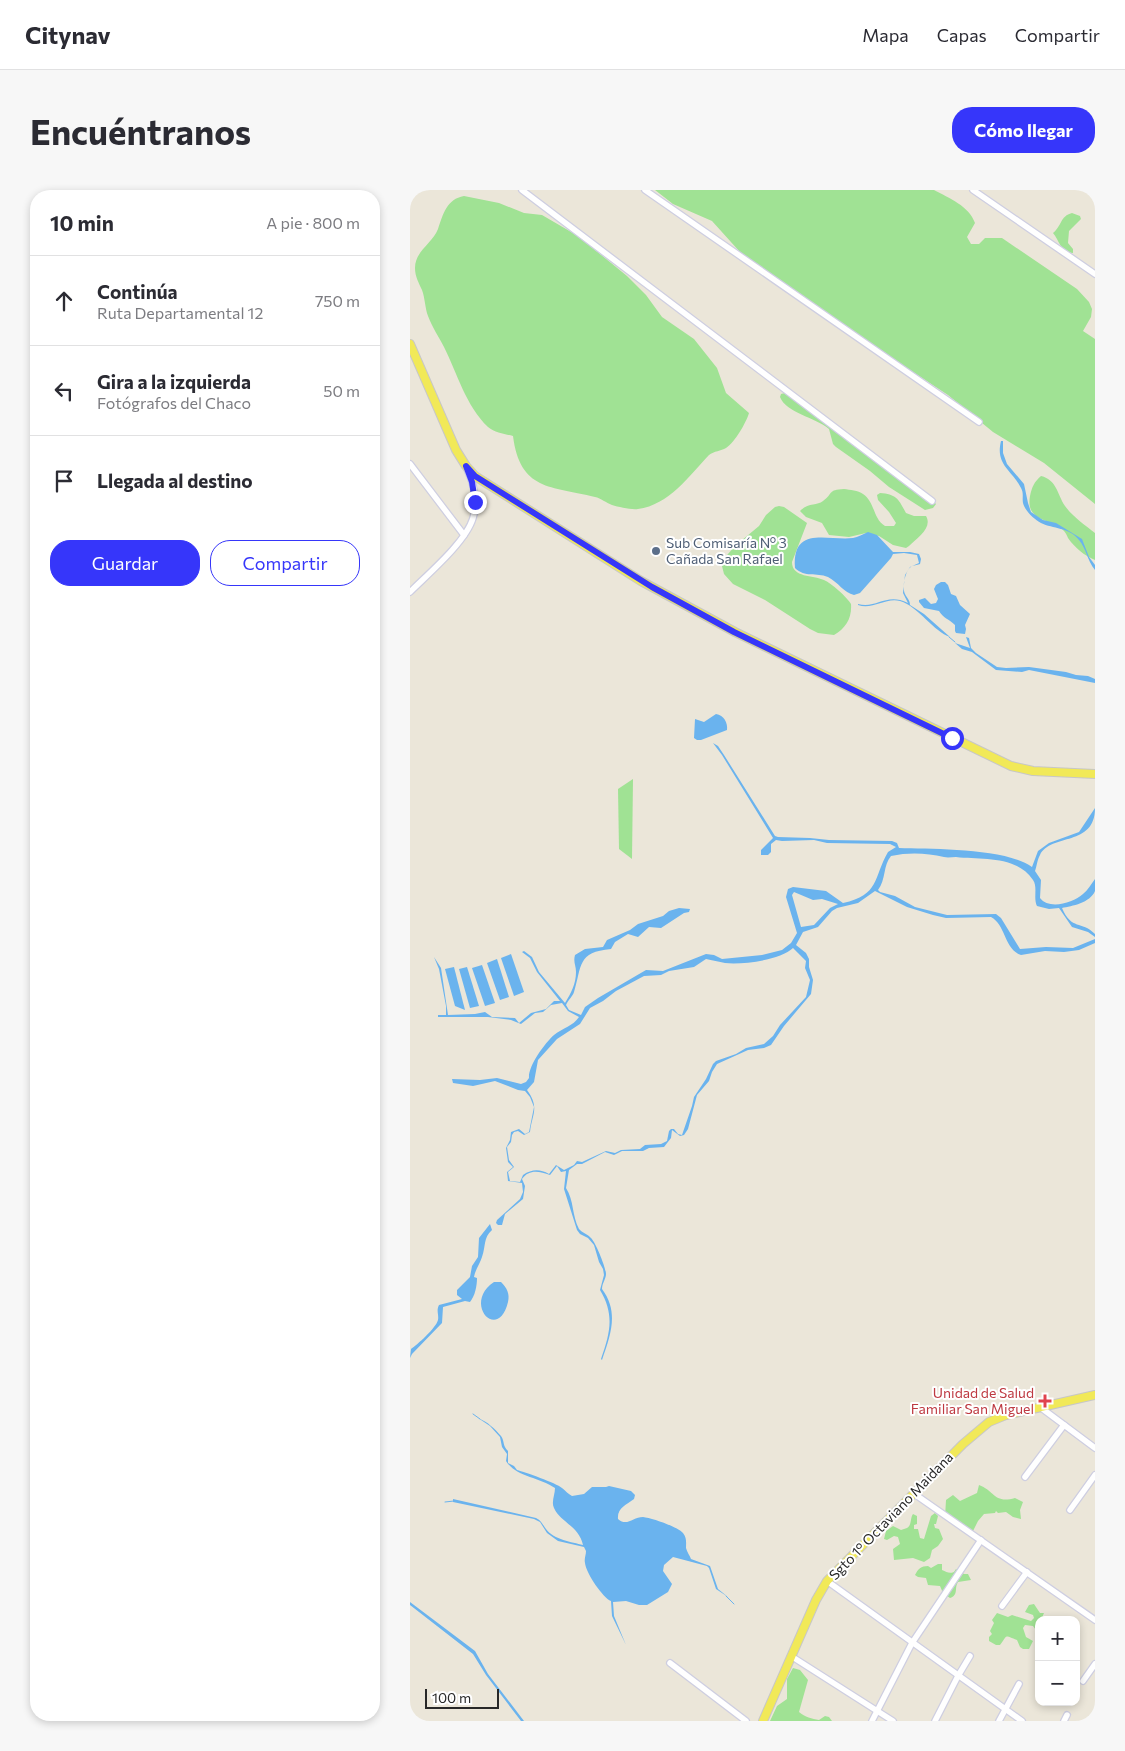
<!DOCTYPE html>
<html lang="es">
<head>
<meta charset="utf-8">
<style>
  body { margin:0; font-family:Commissioner,sans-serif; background:#f7f7f7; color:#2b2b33 }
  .controls { position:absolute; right:15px; bottom:15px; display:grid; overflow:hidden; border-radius:10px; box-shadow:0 2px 8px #0003 }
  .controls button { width:45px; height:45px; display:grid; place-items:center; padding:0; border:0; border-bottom:1px solid #e1e1e2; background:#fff; color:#2b2b33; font:25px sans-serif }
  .scale { position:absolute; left:15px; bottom:12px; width:74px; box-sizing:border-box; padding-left:5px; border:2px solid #282828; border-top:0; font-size:14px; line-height:18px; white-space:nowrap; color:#282828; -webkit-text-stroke:4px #fff; paint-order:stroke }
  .stop { position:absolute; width:15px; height:15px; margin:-11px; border:4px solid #3636fa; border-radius:50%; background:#fff }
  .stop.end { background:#3636fa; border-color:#fff; box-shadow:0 1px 5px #0008 }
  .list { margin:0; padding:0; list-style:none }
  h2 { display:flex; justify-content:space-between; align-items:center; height:65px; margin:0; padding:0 20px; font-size:21px }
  h2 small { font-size:16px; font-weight:400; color:#7c7c81 }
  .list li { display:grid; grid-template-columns:32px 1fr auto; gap:15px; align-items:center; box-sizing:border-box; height:90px; padding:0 20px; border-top:1px solid #e1e1e2 }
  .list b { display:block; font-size:19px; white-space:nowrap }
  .list p { margin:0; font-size:16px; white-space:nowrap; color:#7c7c81 }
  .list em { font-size:16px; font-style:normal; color:#7c7c81 }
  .actions { display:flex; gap:10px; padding:15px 20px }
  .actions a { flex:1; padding:11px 0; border:1px solid #3636fa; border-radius:20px; text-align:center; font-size:18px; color:#3636fa }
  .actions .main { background:#3636fa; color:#fff }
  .icon { flex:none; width:28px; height:28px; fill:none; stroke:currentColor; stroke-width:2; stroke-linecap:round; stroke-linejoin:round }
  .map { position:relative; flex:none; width:685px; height:1531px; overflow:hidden; border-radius:20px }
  header { display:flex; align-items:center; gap:30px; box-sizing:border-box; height:70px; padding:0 25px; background:#fff; border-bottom:1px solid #e1e1e2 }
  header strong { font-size:24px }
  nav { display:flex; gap:28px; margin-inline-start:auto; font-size:18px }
  .intro { display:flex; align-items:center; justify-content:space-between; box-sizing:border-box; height:120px; padding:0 30px }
  h1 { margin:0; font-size:35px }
  .button { padding:12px 22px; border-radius:20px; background:#3636fa; color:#fff; font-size:18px; font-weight:700 }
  main { display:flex; gap:30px; padding:0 30px }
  aside { flex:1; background:#fff; border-radius:20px; box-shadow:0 2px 8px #0003 }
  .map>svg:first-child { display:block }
  .green { fill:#a0e294 }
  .water { fill:#6ab3ee; fill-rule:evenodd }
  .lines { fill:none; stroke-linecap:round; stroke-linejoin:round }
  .stream { stroke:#6ab3ee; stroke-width:1 }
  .minor-casing { stroke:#cecee1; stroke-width:8 }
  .major-casing { stroke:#c7c7c7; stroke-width:10 }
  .minor { stroke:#fff; stroke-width:5.5 }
  .major { stroke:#f1e958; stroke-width:8 }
  .route { stroke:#3636fa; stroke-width:6 }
  .service-dot { fill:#5c6f8a; stroke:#fff; stroke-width:2 }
  .health-dot { fill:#e0444e; stroke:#fff; stroke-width:2 }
  .labels { text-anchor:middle; stroke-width:4; stroke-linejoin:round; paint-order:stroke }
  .service-label { font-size:14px; fill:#4e5e75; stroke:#fff; text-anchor:start }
  .health-label { font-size:14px; fill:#be3a42; stroke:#fff; text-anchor:end }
  .street-label { font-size:14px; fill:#282828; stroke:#fff }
</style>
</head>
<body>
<header>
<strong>Citynav</strong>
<nav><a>Mapa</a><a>Capas</a><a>Compartir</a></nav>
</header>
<div class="intro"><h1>Encuéntranos</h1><a class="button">Cómo llegar</a></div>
<main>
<aside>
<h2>10 min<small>A pie · 800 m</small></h2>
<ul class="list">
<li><svg class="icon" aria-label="ahead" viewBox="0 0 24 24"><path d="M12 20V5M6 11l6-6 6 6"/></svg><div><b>Continúa</b><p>Ruta Departamental 12</p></div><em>750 m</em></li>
<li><svg class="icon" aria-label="left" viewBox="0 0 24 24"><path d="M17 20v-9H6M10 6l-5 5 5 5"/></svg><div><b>Gira a la izquierda</b><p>Fotógrafos del Chaco</p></div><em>50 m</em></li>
<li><svg class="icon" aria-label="arrive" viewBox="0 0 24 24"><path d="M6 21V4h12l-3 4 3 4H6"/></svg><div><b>Llegada al destino</b></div></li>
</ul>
<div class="actions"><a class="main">Guardar</a><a>Compartir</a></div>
</aside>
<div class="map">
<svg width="685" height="1531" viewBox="0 0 685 1531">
  <rect width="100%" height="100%" fill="#ebe6d9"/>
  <g class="green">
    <path d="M245,0h279c15,8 35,16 41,33l-8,14 4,7h8l6,-6h17l75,51 12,13 3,7 -1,8 -8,14 12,8v165l-51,-41 -51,-31 -45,-37 -32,-21 -15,-6 -148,-104 -13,-12 -28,-31 -39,-17z"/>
    <path d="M54,6l35,7 25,10 18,2 36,21 49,40 19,19 16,22 32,22 23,29 9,25 23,20c-3,10 -14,29 -23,35 -5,3 -12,3 -17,7 -20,21 -40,50 -71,54 -7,1 -19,-2 -26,-4 -6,-2 -11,-7 -17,-8 -44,-11 -75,-6 -82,-61 -8,-2 -18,-3 -25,-9 -22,-21 -31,-54 -44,-80 -5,-10 -12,-20 -16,-31 -3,-8 -3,-18 -6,-26 -3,-7 -7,-13 -7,-22 0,-17 17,-24 23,-39 5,-15 9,-30 26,-33z"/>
    <path d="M662,23l8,3 1,3 -12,12 -1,12 5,6v4c-12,0 -14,-13 -20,-20 9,-7 7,-17 19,-20z"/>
    <path d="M375,203l145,105 6,6 -3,4 -8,2 -36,-23 -19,-16 -34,-24 -3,-3 -4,-15c-14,-12 -43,-16 -49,-32l1,-3z"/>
    <path d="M631,286c16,4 16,18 24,30 8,11 20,19 30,27v27c-10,-4 -20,-12 -27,-22 -1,-2 -2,-5 -4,-7 -11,-13 -39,-8 -34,-35 2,-9 4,-14 11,-20z"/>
    <path d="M434,299c6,1 14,1 19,5 12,8 10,25 22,32h9l2,-3 -7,-11 -11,-12 -1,-5 3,-2c17,1 19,7 26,20l8,3h12c7,12 -9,22 -17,30l-3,2 -13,-3 -14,-9 -13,-3 -17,4 -20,-2 -7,-12 -16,-6 -6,-6c9,-9 17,-5 23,-10 11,-8 4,-11 21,-12z"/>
    <path d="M369,316l5,1 23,16 -15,39c0,16 21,13 32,18 7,3 23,17 27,24 1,14 -5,24 -17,31l-16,-2 -8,-4 -45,-29 -32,-16 -9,-10 -3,-12 14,-16 24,-20 7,-11 9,-8z"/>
    <polygon points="223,589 222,669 209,659 208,599"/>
    <path d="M569,1295c16,6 15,19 36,13l8,4 -3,8 1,9 -8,-2 -7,-5 -8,1 -2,-2 -1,2 -11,1 -6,7 -7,14 -26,-18 1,-17 7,-5 7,6 17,-8z"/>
    <path d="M525,1323l3,3 -2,8h-2l1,4 4,1 4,10 -5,7 -6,4 -2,8 -6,4 -11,-4 -19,2 -1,-11 7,-5 -2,-7 -4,-1 -7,4 -3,-1 2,-8 7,-5 8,4c2,-1 4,-1 6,-2 5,-3 3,-10 6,-14l4,2v8l-3,1v4h4l2,9 4,1 7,-23z"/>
    <path d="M528,1374h4v6c5,2 7,4 12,2l2,-3 8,5h4l3,6 -13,2c-4,6 1,13 -8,16l-7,-5 -3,-7 -12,-1 -2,-7 -8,-1 -3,-2c3,-6 6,-9 13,-9l3,2z"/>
    <path d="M624,1414l6,9h4l-3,7h-2l-1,20 -3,-2 1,-8 -3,-4 -8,-1 -2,3 3,9 7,4 -4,8h-6l-3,-2 -3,-7c-13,-5 -9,-6 -17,5h-4l-7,-4v-4l3,-3 -2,-3 4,-8 -2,-3 5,-7 11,4 4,-2 19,6 3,-3 -1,-3 -8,-3 4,-7z"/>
    <path d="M383,1478l7,2 8,10 -9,32c6,5 13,7 20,8l6,-4 4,1 3,4h-62l7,-15 10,-7v-20z"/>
  </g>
  <g class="water">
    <path d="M591,251h2v12l4,11 17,20 4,19 3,9 12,8 13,3 26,16 7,18 6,8v5c-8,-10 -9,-22 -16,-30 -10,-13 -26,-11 -38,-17 -7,-4 -16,-12 -18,-20 -1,-5 1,-10 -2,-15 -9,-18 -26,-23 -20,-47z"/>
    <path d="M458,342l9,3 16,17h17l9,2 2,5 -1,5c-2,1 -5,1 -8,2 -7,4 -10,21 -7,28 2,4 5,6 5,11l14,9 26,23c-16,-5 -31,-30 -50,-36 -14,-4 -27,9 -42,4v-1c19,5 28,-12 50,-1l-5,-10 2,-18 5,-8 9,-4 -2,-8 -13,-2 -11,1 -2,4 -31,35 -6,2c-10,-2 -16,-13 -26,-18 -12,-5 -23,1 -33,-9 -3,-43 32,-27 58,-30 5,-1 10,-4 15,-6z"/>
    <path d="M531,392h4l3,3 3,9 5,2 4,9 10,9 -5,11 1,4 -1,5 -9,-1 -1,-2v-6c-6,-6 -12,-7 -16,-14l-15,-3 -5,-6v-2l6,-2 6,6 5,-1 2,-4 -4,-10 2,-4z"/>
    <polygon points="556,447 559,448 561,458 566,463 587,477 596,478 619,477 656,482 666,485 678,486 685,489 685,493 619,480 612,482 586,480 562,462 552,459 545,453 560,458"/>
    <path d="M306,524c8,1 12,9 11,16l-26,10h-4l-3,-2 1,-19 9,3z"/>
    <path d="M303,553l5,3 6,9 51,81 3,1 32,1 19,2 63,1 5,2 2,5c33,1 107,0 133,19l6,-16 11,-8 30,-11 16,-24c0,39 -44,25 -55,47 -3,5 -3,11 -5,16l6,9 -1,18c9,12 33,5 43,-4 5,-4 8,-10 12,-15 0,3 0,9 0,12 -5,12 -23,15 -33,17 10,23 19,12 33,26v3l-7,-5 -16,-5 -13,-19 -10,1 -12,-3c-4,-8 1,-19 -4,-26 -17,-25 -51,-20 -77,-23 -4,0 -8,1 -12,0 -17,-4 -35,-5 -53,-1 -8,9 -5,24 -13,34l2,2 15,4 20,11 32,8 49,-1 5,4 19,31 26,-2 27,1 22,-9v4l-16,7 -15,2 -19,-1 -24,4c-17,-6 -15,-30 -30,-38l-45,1 -13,-3 -26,-8 -32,-16 -17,12 -21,5 -5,3 -14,16 -15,5 -7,13 10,8 3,6v8l4,13 -2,14 -27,32 -13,19 -7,3 -16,2 -31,14 -5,8 -3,9 -12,14 -9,34 -4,6 -4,1 -8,-6 -1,8 -7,9 -15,1 -6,3h-21l-8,4 -9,-3 -23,12h-5l-8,6 -3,18c8,12 6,28 13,41 3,4 9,5 12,9 5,5 15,30 15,36 0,5 -4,9 -4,15 17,23 9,45 0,71l-1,-1c9,-26 14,-44 -1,-69l4,-15 -1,-6 -4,-7 -5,-17 -6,-7 -8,-4 -3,-4 -13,-41 2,-18 -5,1 -4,-6 -7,9c-11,-4 -21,-6 -28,4l3,7 -2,13 -18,15 -3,11h-4l-2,-2 1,-3 23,-21 3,-7 -1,-9 -14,-2 -1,-9 6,-5 -5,-5 -2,-14 4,-8 1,-8 8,-3 6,5 4,-2 5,-25 -4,-10 -5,-6 -7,-1 -23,-9 -22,5 -20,-3 -1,-4 28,1 17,-2 24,6 5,-2 3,-4c-1,-12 16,-35 25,-43 9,-7 19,-9 25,-18l-11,-6 -6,-8 -11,2 -8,7 -8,1 -14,11 -10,-4 -23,-3h-50v-2h8v-9l-7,-37 -5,-12 7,11 7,47 27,-1 10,-2 7,5 23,1 4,5 12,-10 15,-4 8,-8h6l-23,-29 -7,-14 -8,-6 2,-1 8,6 7,15 26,31c6,-10 11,-19 11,-31 0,-7 -3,-10 -1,-17l10,-6 18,-2 4,-7 23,-10 8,-6 25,-8 6,-5 10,-3 11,1 -1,3 -5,1 -23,15 -12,-1 -11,10 -10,-3 -13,8 -4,7c-34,3 -29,17 -37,43 -1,4 -6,8 -8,13l3,5 12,5 4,-8 13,-9 48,-28 17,1 43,-17 8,1 8,4 40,-4 20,-5 9,-7 6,-10 -11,-36 2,-8 5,-2 33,4 17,12c37,-8 30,-25 45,-51l8,-5 -6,-3 -63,-1 -13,-3 -32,1 -6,-1 -5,4v8l-3,3h-7v-5l12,-12 -51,-83zM384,702l19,8 9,-1 16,5 -8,4 -16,17 -13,2 -9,-32zM383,758l13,13 -1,7 5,12 -4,17 -26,28 -7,11 -9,8 -18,4 -10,6 -20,7 -3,3 -7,15 -12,18 -2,9 -10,29 -4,-1 -4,-5h-3l-2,2 -2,10 -6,3 -16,1 -5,4 -19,1 -6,3 -9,-2 -24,11 -5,-1 -3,4 -10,5 -8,-5 -7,9c-9,-5 -17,-5 -26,1l-3,7 -10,-1 -2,-9 6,-5 -5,-7 -2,-13 4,-5 1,-7 2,-3 4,-1 6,4 6,-3c2,-18 10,-24 -3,-42l7,-8 4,-22 19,-21 23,-15 10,-16 13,-7 13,-10 28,-15 17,-1 8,-4 25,-4 12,-8c6,1 13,3 19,4 17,2 56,-3 68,-15z"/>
    <polygon points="101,764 114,802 104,806 91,768"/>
    <polygon points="87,769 99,807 90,810 77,773"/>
    <polygon points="72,775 85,813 75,816 62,778"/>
    <polygon points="44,777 55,820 45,816 35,779"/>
    <polygon points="57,777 69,816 60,818 49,779"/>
    <path d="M80,1034l2,6c-9,8 -6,16 -10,27 -2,7 -7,13 -8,20l3,1c0,8 -2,18 -7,24l-5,-1 -22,6 -1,16 -30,31 -2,4 1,-9c6,-4 25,-21 27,-29 1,-6 -2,-9 1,-15l23,-6 -5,-4v-5l13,-13 2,-11 6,-9 1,-19z"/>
    <path d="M84,1092h7c6,6 9,12 7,20 -10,41 -46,1 -14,-20z"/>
    <path d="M68,1228c10,4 17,11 23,18 4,6 1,9 7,15v12l6,3 3,4c8,2 39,13 45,18 4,3 6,6 10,8l12,-2 8,-7h14l3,-1 22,5 4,4 -1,4c-8,6 -17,9 -16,20 9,8 15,-2 25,-2 9,1 35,10 40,16 4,5 3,10 3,15 1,4 4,8 5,11l19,7 8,23 10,8 -12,-8 -7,-21 -2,-2 -34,-9 -9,8 -1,6 9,13 -4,8 -21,13h-8l-13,-4 -13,1 1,14 12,29 -14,-29 -1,-15c-8,-3 -25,-28 -26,-38 -1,-4 1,-8 1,-12l-2,-4 -26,-6 -11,-8 -7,-11 -6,-3 -81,-17v-3l83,19c6,3 6,6 10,11 8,11 26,13 37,16 -4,-19 -23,-23 -29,-37 -3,-6 1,-13 1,-20 -16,-11 -39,-11 -49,-27l1,-7 -5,-7 -2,-10 -10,-11z"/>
    <polygon points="0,1412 65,1461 78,1484 114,1531 111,1531 76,1485 63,1464 0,1415"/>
  </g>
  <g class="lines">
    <g class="stream">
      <polyline points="539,447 545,452"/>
      <polyline points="63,1224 70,1229"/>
      <polyline points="35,1312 44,1311"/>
      <polyline points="316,1406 324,1414"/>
    </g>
    <g class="minor-casing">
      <g id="minor">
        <polyline points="112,0 522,311"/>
        <polyline points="235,0 569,232"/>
        <polyline points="563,0 685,84"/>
        <polyline points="0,274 54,345"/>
        <path d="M0,402c18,-18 56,-50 63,-74 5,-16 1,-34 -6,-49"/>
        <polyline points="630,1217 685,1258"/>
        <polyline points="615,1287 654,1235"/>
        <polyline points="503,1303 685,1430"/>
        <polyline points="660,1320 685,1285"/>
        <polyline points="417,1391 612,1531"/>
        <polyline points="592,1416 617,1382"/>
        <polyline points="381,1466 483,1531"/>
        <polyline points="260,1473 336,1531"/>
        <polyline points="673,1491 685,1474"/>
        <polyline points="462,1531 502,1453 571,1350"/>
        <polyline points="525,1531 548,1486 560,1466"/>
        <polyline points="589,1531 609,1494"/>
        <polyline points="654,1531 657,1525"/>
      </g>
    </g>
    <g class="major-casing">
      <g id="major">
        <polyline points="0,154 46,260 56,276 65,286 231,391 325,442 601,576 623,581 685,584"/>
        <polyline points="353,1531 406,1410 417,1391 553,1254 579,1232 596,1225 685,1205"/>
      </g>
    </g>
    <use href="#minor" class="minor"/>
    <use href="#major" class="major"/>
  </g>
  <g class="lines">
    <polyline class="route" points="65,312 62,292 56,276 65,286 242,397 324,442 542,548"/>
  </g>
  <circle class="service-dot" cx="246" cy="361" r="5"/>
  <path class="health-dot" d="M632.5 1203.5h5v5h5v5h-5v5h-5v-5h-5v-5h5z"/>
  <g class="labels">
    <g class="service-label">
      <text x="256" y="358">Sub Comisaría Nº 3<tspan x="256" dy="16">Cañada San Rafael</tspan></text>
    </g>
    <g class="health-label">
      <text x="624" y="1208">Unidad de Salud<tspan x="624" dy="16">Familiar San Miguel</tspan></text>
    </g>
    <g class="street-label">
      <text transform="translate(481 1326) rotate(-46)" y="5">Sgto 1° Octaviano Maidana</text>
    </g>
  </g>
</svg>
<div class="controls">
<button>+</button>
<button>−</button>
</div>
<div class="scale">100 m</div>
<div class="stop" style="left:542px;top:548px"></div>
<div class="stop end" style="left:65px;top:312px"></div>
</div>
</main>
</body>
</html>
